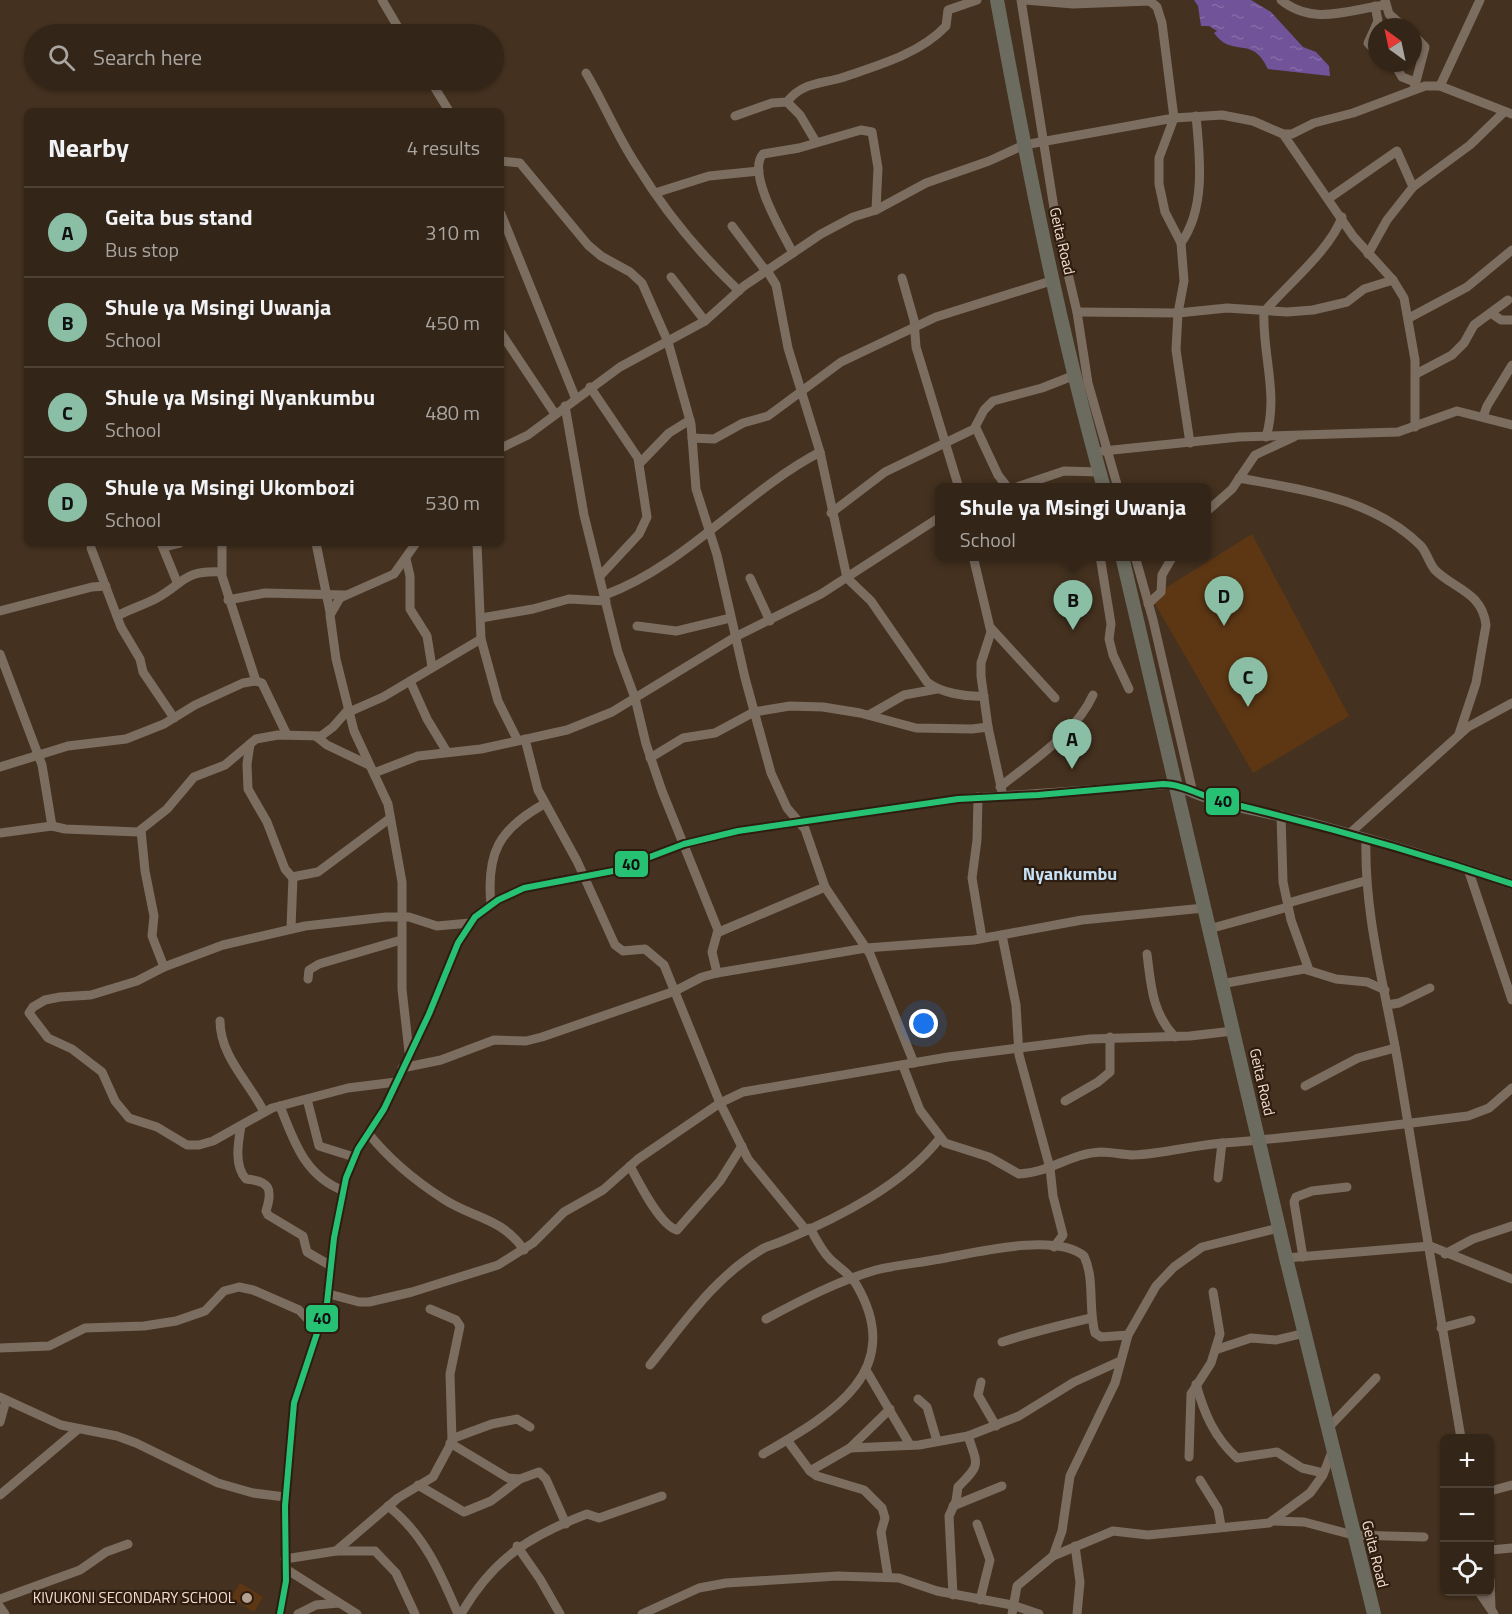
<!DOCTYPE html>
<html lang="en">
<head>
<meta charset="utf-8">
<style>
  body { margin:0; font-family:"Titillium Web",sans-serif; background:#3b2d20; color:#f1f3f6 }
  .controls { position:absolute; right:18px; bottom:18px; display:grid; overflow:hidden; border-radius:9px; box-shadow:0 2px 4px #0004 }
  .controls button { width:54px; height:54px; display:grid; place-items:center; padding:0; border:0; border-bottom:2px solid #4e4236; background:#332517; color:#f1f3f6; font:30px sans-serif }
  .compass { position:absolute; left:1368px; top:18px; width:54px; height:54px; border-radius:50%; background:#332517; box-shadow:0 2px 4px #0004; rotate:327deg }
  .you { position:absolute; left:924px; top:1024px; width:21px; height:21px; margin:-15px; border:4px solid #fff; border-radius:50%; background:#1a73e8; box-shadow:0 0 0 9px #1a73e833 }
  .badge { display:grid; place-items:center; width:39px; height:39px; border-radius:50%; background:#8abfa5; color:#111; font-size:20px; font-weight:700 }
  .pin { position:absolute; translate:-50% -50px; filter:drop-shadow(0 2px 3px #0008) }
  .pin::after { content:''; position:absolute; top:32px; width:21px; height:18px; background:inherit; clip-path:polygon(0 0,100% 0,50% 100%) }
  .popup { position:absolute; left:935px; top:483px; width:276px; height:78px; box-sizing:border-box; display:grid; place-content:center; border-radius:9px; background:#332517; filter:drop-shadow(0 2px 4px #0005); font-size:20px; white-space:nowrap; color:#a9a5a1 }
  .popup b { font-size:22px; color:#f1f3f6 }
  .popup::after { content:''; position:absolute; left:50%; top:100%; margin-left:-12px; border:12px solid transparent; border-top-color:#332517 }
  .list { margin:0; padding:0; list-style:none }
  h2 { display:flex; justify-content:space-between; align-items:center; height:78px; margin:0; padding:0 24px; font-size:26px }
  h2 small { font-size:20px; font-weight:400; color:#a9a5a1 }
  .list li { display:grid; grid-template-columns:39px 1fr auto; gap:18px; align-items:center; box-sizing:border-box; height:90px; padding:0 24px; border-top:2px solid #4e4236 }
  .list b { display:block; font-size:22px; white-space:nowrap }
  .list p { margin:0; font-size:20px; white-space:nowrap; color:#a9a5a1 }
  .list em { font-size:20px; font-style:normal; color:#a9a5a1 }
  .icon { flex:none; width:33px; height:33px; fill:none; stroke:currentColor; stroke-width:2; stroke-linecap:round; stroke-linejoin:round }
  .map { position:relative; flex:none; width:1512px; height:1614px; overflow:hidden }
  .search { position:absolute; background:#332517; box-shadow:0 2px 4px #0004; left:24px; top:24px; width:480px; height:66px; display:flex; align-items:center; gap:15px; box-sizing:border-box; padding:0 21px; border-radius:33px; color:#a9a5a1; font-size:22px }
  .panel { position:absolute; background:#332517; box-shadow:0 2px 4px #0004; left:24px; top:108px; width:480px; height:438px; border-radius:9px }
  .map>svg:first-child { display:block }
  .built { fill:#5d3714 }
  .water { fill:url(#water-ripples) }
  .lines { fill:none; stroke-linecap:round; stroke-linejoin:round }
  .minor { stroke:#7c6d61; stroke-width:9 }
  .major { stroke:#736f64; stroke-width:10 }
  .highway { stroke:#6b6b5f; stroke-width:14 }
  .bus-1-casing { stroke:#2d1d10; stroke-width:10 }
  .bus-1 { stroke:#26c172; stroke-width:6 }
  .poi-dot { fill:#b6a190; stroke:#2d1d10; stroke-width:2 }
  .labels { text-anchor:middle; stroke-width:4.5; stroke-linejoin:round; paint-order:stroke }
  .street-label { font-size:15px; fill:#f4decd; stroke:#2d1d10 }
  .poi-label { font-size:15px; fill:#f4decd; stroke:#2d1d10; text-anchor:end }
  .quarter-label { font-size:18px; font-weight:bold; fill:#c7e2f6; stroke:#2d1d10 }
  .line-badge { stroke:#2d1d10; stroke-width:2 }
  .pale-badge-label { font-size:16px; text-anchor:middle; font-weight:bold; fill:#111 }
</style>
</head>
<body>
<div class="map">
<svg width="1512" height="1614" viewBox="0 0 1512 1614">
  <defs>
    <pattern id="water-ripples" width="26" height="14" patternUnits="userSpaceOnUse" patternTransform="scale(1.5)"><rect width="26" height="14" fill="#715399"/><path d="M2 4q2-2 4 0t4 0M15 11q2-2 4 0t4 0" fill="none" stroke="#866ba6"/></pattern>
  </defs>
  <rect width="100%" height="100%" fill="#44311f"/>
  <g class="built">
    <polygon points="1252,534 1349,716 1253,773 1151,597"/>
    <polygon points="240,1583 263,1597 254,1612 231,1598"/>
  </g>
  <path class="water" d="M1194,0h57l20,12 32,35 13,5 13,14 1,10 -62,-7c-16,-35 -35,-10 -54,-36l3,-2 -8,-5h-8l-3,-20z"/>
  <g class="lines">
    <g class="minor">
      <polyline points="382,0 402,34"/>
      <polyline points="1021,0 1057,227 1077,312 1088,383 1118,488"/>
      <polyline points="1025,0 1073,4 1150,1 1157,7 1162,23 1174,118 1159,158 1159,184 1165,212 1181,243 1184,281 1178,313 1176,350 1190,443"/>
      <path d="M1281,0c32,26 67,10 104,5"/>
      <polyline points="1385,0 1389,14 1404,27"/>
      <polyline points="1375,6 1378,21 1368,43 1377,53"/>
      <polyline points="1413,34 1425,47 1414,89"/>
      <polyline points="1394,63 1402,77 1415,82"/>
      <path d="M586,73c18,30 31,63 51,93 29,47 62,87 102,125"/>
      <polyline points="430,80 449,111"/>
      <polyline points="1440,86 1480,0"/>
      <path d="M787,102c14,-19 33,-18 54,-24 35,-12 79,-24 105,-52l2,-16 29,-10"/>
      <polyline points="735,116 772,103 787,102 800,115 816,142"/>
      <polyline points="1283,134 1353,236 1393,280 1404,298 1415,360 1415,427"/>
      <polyline points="501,161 520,163 588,245 601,256 630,272 642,283 668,342 691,424 696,489 717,555 745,678 771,773 787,808 805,829 825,887 870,954 914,1063"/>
      <polyline points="655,193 709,176 759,171"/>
      <polyline points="1328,199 1397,151 1413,187"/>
      <polyline points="501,214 575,397"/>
      <polyline points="732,226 765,270"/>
      <path d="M1181,243c25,-35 19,-86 15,-127"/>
      <path d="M793,253c-10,-19 -47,-81 -30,-99l36,-6 62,-18 11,2 6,36 -2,42"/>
      <polyline points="1368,254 1387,220 1413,187 1470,145 1504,112"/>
      <path d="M766,269l10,16 12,63 32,104 27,126 24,23 56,81c14,11 39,15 57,14"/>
      <polyline points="671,277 705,321"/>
      <polyline points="902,278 914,320 916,347 959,488"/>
      <polyline points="1077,312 1178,313 1227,308 1287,312 1313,310 1347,302 1364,289 1393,280"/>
      <polyline points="1491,313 1501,320 1512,320"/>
      <polyline points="1409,318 1467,287 1512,250"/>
      <polyline points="501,333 555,414"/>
      <polyline points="1416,374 1452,355 1464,343 1474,325 1508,300"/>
      <polyline points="590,387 638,458 647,517 639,534 600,576"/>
      <polyline points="565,406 584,515 618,652 635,698 646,744 662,791 718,930 712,952 717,973"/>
      <polyline points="1483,417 1487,406 1512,365"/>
      <polyline points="976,428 998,475 1008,488"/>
      <path d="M1266,437c13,-43 -4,-83 -2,-125 23,-27 67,-63 78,-95"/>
      <polyline points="692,438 714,439 743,423 768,416 841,362 936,317 1054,280"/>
      <polyline points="501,448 528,435 620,367 705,321 744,286 821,234 853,217 876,210 926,183 989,161 1024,145 1174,118 1222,115 1253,121 1283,134 1292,134 1314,123 1353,113 1425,86 1440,86 1512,114"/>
      <polyline points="1103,451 1239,437 1398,432 1457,411 1512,425"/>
      <polyline points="640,463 669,433 690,420"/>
      <path d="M1239,478c64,12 134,20 182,68 6,7 8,17 14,24 19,19 47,22 51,55l-10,58 -17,51"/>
      <polyline points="1014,488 1064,471 1099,472"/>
      <polyline points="1206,512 1232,489 1255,455 1294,437"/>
      <polyline points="831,513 885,472 974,429 984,410 993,401 1042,388 1075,375"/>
      <polyline points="161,543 177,582"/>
      <polyline points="222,543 222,576 256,681"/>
      <polyline points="316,543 330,612"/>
      <polyline points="477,543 481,639 498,701 517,739"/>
      <polyline points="163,547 180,543"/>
      <polyline points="91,548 121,627 140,659 143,672 174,718"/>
      <polyline points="973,556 991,632 981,663 981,676 988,727 1003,796"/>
      <polyline points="1100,556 1111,624 1109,639 1113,655 1129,689"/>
      <polyline points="1135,556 1153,620 1193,793"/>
      <polyline points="406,559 410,576 410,609 427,636 432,667"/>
      <polyline points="750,578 770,621"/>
      <path d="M605,595c81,-30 139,-103 215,-143"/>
      <polyline points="228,600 265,593 345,595"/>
      <polyline points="1148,604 1161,592 1162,575 1173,556"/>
      <polyline points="0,611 92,587 106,586"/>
      <path d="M117,616c13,-7 27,-11 40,-18 27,-15 27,-28 64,-26"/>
      <polyline points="481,618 533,609 569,599 606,601"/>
      <polyline points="637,626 676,631 730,618"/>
      <polyline points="990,627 1055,698"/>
      <polyline points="0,654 42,765 52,826"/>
      <polyline points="410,681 427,719 447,752"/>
      <polyline points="349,712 383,697 481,639"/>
      <polyline points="869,715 904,695 937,689"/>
      <polyline points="317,737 327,745 369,765"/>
      <polyline points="525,739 538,790 577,861 615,945 623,951 645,949 664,965 720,1103 748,1159 806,1230"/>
      <polyline points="250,744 247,764 248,789 267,822 285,869 292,877 318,872 389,819"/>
      <polyline points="650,758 683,738 715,733 754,712 790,706 823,707 860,713 916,728 972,729 988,727"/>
      <polyline points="0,767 68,746 126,739 164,724 195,705 243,683 256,681 262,683 287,735"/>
      <polyline points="374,773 418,756 481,749 567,730 612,712 735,637 821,594 940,517"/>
      <path d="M1000,787c32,-26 76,-54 93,-92"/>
      <polyline points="978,797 977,840 972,878 982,938"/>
      <polyline points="1281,815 1283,882 1291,920 1309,970"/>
      <polyline points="141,830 145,871 154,916 152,936 164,967"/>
      <polyline points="0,833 52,826 65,829 138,832 167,809 194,777 225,765 256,739 278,735 321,736 333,727 348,710"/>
      <polyline points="1349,834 1468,727 1512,703"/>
      <path d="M1366,839c-2,77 19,149 32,224 21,125 41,251 63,375"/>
      <polyline points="1468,869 1512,1000"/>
      <polyline points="1288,903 1365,881"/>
      <path d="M491,905c-5,-52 8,-76 53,-101"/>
      <polyline points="291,928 293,877"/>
      <polyline points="1209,929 1288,907"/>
      <polyline points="719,932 825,887"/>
      <polyline points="1002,935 1016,1005 1019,1055 1050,1168 1053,1196 1063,1235 1054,1247"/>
      <path d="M1147,954c4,31 5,59 28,83"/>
      <polyline points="308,979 309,970 319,964 401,940"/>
      <polyline points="1221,984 1304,969 1336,979 1367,982 1385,990"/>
      <polyline points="1387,1005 1399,1003 1430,988"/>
      <path d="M220,1021c0,35 29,61 44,91"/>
      <polyline points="409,1052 402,989 402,882 388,804 354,731 336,659 330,615 340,598 394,574 416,543"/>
      <path d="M903,1066l17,44 25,33 44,14 30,17c30,-1 52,-21 82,-22 11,0 22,3 32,3 31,-1 60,-10 90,-12 82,-6 163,-17 245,-27l21,-8 23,-20"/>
      <polyline points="402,1068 441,1060 494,1040 526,1041 542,1037 675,991 702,977 717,973 866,948 974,940 1082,920 1204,908"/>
      <polyline points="396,1082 348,1088 272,1108 213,1141 199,1145 187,1145 157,1127 129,1118 115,1101 102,1072 72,1049 48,1038 29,1013 33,1007 45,1000 60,997 91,995 137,981 164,967 223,945 305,926 386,917 409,917 437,926 470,923"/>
      <polyline points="1305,1086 1358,1058 1395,1048"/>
      <polyline points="307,1099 319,1146 354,1157"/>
      <polyline points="1065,1101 1098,1082 1110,1072 1110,1037"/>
      <path d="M280,1106c14,36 25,70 64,85"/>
      <path d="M241,1126c-3,17 -7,40 5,53 24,2 27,10 20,32l2,4 35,21 4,16 24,14"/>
      <path d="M368,1133c21,26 46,47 74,65 29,20 60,19 82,52"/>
      <path d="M630,1166c8,15 30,60 47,64l43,-49 22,-35"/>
      <polyline points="1218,1178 1222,1143"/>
      <polyline points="1445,1254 1473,1239 1512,1226"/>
      <polyline points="1303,1257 1294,1202 1296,1197 1312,1191 1347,1187"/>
      <polyline points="1286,1258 1430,1246 1512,1279"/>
      <polyline points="329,1294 359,1302 369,1302 412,1292 498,1265 533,1243 564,1212 603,1190 638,1159 720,1103 743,1092 948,1057 1090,1039 1190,1036 1233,1031"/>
      <polyline points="430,1309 456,1320 460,1326 450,1374 452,1440"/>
      <path d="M766,1319c35,-19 72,-38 110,-49 20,-5 43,-7 64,-11 34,-6 115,-27 144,-3 11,23 4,52 11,77l6,4 27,-2"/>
      <polyline points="1441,1328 1471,1320"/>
      <path d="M1002,1342c30,-10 59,-17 89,-24"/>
      <polyline points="0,1348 49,1346 85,1328 144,1326 176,1321 205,1311 224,1291 239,1287 253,1290 299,1310 318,1330"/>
      <polyline points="1218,1349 1251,1338 1276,1340 1305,1333"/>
      <path d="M650,1365c35,-43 65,-89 114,-117 7,-3 14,-5 21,-8 55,-23 118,-55 155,-102"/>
      <polyline points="866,1370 910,1445"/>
      <polyline points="981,1382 978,1395 996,1426"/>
      <path d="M1196,1384c8,29 18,53 41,74l40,-6 25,16 21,5"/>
      <polyline points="0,1397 61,1425 117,1436 136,1443 218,1483 253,1493 285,1497"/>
      <polyline points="918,1399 927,1407 937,1441"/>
      <polyline points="0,1422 6,1400"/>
      <polyline points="1329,1427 1376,1378"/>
      <polyline points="787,1440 810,1471 817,1476 864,1490 882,1508 885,1518 881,1532 888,1577"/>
      <polyline points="450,1443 508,1478 520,1479 539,1472 546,1479 566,1524"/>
      <polyline points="850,1448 919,1445 968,1436 1019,1416 1074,1382 1118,1362"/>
      <path d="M763,1454c67,-39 145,-82 93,-170 -6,-10 -18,-17 -26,-25 -9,-9 -14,-20 -20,-31"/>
      <polyline points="1189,1457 1191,1394 1211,1363 1220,1334 1213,1292"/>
      <polyline points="810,1471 850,1448 890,1409"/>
      <polyline points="1200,1480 1218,1509 1221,1526"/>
      <polyline points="418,1485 464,1512 491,1501 520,1479"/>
      <polyline points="1490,1491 1512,1485"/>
      <polyline points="0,1495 77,1430"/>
      <path d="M388,1506c36,28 53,68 70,108"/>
      <polyline points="953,1506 1002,1486"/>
      <polyline points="1273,1521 1304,1522 1353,1535 1424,1537"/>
      <polyline points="977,1524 990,1560 980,1600"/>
      <polyline points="517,1546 540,1579 560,1614"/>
      <polyline points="1075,1546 1080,1582 1077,1614"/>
      <polyline points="1490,1550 1512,1548"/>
      <polyline points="336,1551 398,1498 433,1477 454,1438 492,1424 517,1419 530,1427"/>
      <polyline points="1053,1556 1113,1531 1148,1535 1269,1523 1310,1493 1323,1475 1333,1449"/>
      <polyline points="285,1559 336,1551 375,1551 396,1573 415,1614"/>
      <polyline points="286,1569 357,1614"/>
      <polyline points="1490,1580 1491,1608"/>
      <polyline points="1479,1592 1494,1614"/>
      <path d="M953,1595l-4,-79 7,-15 2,-14c23,-23 20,-21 10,-51"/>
      <polyline points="0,1599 80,1570 106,1552 128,1544"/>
      <polyline points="0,1607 5,1614"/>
      <polyline points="280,1614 286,1581 285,1506 294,1403 327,1303 334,1238 346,1178 358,1149 384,1109 429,1014 458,943 475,917 498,900 524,888 613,871 684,844 738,831 958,799 1175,784"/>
      <polyline points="298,1614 316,1605 339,1603"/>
      <path d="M461,1614c32,-55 68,-78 126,-100l12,4 63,-22"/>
      <polyline points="642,1614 699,1588 726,1583 838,1576 899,1578 937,1591 1012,1605 1039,1614"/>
      <polyline points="1012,1614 1017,1586 1053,1556 1062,1531 1070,1476 1115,1383 1128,1335 1156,1286 1174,1267 1202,1247 1279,1228"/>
    </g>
    <path class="major" d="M1175,784c39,23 97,29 140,40 67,18 132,38 197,60"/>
    <g class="highway">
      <path d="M997,0c30,163 62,328 107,488"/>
      <polyline points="1122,556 1286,1258 1374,1614"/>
    </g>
    <g class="bus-1-casing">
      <path id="bus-1" d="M280,1614l6,-33 -1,-75 9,-103 33,-100 7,-65 12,-60 12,-29 26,-40 45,-95 29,-71 17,-26 23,-17 26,-12 89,-17 71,-27 54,-13 220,-32 80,-4 125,-11c20,0 40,13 61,18 97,23 193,50 288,82"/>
    </g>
    <use href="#bus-1" class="bus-1"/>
  </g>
  <circle class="poi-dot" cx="247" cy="1598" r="6"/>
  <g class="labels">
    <g class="street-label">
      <text transform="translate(1062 241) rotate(77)" y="5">Geita Road</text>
      <text transform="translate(1262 1082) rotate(77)" y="5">Geita Road</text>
      <text transform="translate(1375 1554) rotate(76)" y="5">Geita Road</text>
    </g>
    <g class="poi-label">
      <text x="235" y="1603">KIVUKONI SECONDARY SCHOOL</text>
    </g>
    <g class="quarter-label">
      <text x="1070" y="880">Nyankumbu</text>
    </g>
  </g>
  <g class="line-badge">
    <rect x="1205" y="787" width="35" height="29" rx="6" fill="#26c172"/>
    <rect x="614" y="850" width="35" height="28" rx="6" fill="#26c172"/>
    <rect x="305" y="1304" width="34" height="29" rx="6" fill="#26c172"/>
  </g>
  <g class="pale-badge-label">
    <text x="1223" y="807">40</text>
    <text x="631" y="870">40</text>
    <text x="322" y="1324">40</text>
  </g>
</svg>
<div class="controls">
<button>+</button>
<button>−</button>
<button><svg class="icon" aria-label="locate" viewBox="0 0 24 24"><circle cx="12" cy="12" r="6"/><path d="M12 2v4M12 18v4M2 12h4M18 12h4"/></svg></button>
</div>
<svg class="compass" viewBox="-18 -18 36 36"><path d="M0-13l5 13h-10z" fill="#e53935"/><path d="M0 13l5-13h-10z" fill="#a9a5a1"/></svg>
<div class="you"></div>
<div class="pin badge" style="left:1072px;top:769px">A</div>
<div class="pin badge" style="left:1073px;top:630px">B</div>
<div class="popup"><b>Shule ya Msingi Uwanja</b>School</div>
<div class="pin badge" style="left:1248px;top:707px">C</div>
<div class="pin badge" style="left:1224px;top:626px">D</div>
<div class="search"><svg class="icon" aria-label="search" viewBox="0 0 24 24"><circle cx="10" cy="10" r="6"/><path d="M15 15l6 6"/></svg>Search here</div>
<section class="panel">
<h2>Nearby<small>4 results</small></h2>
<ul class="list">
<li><span class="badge">A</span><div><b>Geita bus stand</b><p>Bus stop</p></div><em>310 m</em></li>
<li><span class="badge">B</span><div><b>Shule ya Msingi Uwanja</b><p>School</p></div><em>450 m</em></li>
<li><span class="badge">C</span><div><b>Shule ya Msingi Nyankumbu</b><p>School</p></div><em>480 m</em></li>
<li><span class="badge">D</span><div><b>Shule ya Msingi Ukombozi</b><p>School</p></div><em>530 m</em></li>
</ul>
</section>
</div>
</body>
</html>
